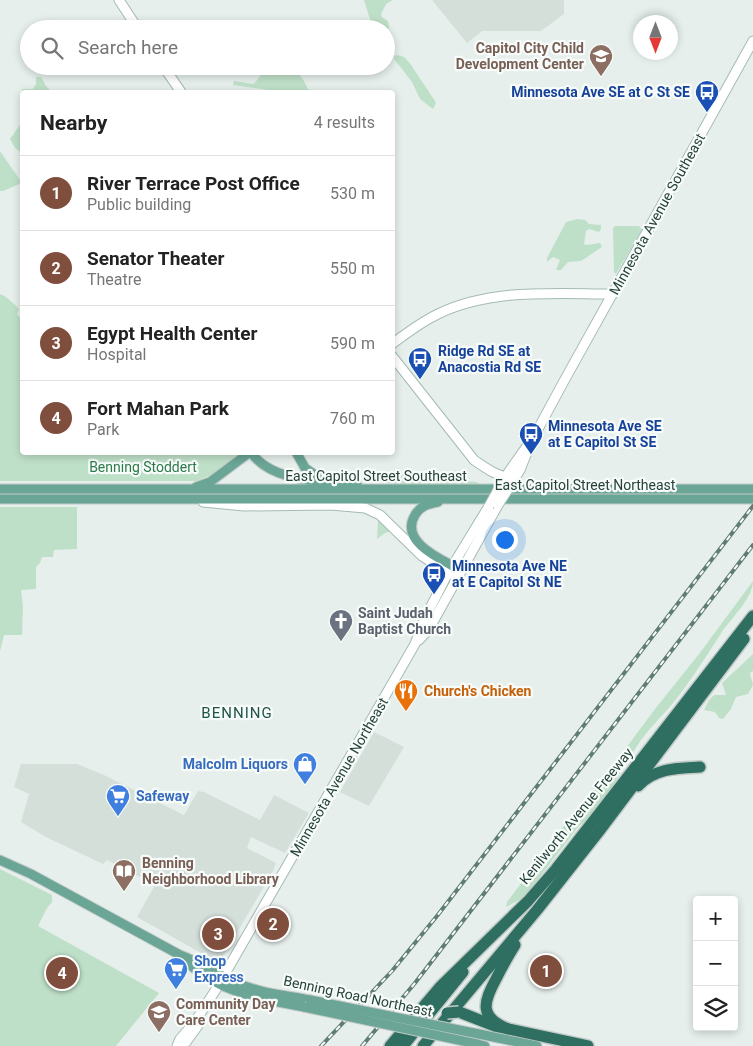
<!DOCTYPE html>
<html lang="en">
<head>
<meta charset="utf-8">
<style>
  body { margin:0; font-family:Roboto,sans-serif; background:#f6f6f6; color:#222 }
  .controls { position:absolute; right:15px; bottom:15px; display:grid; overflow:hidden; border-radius:5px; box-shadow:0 2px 8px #0003 }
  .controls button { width:45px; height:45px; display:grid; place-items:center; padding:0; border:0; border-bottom:1px solid #e0e0e0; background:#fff; color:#222; font:25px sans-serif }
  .compass { position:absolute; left:633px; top:15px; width:45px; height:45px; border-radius:50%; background:#fff; box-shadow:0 2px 8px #0003; rotate:180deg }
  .you { position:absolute; left:504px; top:539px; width:18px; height:18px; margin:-12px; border:4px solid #fff; border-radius:50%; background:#1a73e8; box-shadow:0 0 0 8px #1a73e833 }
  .badge { display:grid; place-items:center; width:32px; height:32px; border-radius:50%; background:#804e3d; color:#fff; font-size:16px; font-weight:700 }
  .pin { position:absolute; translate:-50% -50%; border:2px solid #fff; box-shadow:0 1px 5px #0006 }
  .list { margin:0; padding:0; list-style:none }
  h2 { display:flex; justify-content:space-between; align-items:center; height:65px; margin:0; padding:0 20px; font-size:21px }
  h2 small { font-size:16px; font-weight:400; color:#767676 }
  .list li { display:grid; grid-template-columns:32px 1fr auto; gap:15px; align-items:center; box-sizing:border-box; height:75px; padding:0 20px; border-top:1px solid #e0e0e0 }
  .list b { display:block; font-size:19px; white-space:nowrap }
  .list p { margin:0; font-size:16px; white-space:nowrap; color:#767676 }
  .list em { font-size:16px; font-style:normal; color:#767676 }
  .icon { flex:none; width:28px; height:28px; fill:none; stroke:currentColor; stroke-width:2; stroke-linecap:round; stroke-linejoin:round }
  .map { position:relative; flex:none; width:753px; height:1046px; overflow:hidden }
  .search { position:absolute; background:#fff; box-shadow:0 2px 8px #0003; left:20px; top:20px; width:375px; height:55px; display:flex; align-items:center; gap:12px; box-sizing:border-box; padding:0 18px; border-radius:28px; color:#767676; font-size:19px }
  .panel { position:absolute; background:#fff; box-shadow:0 2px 8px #0003; left:20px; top:90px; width:375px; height:365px; border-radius:5px }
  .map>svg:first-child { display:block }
  .built { fill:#d4dfda }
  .green { fill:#bfe0c8 }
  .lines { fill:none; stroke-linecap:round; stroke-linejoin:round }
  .secondary-casing { stroke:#a4bbb3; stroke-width:11 }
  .primary-casing { stroke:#c2cac8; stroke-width:11 }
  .motorway-casing { stroke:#c2cac8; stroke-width:14 }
  .secondary { stroke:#fff; stroke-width:9 }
  .primary { stroke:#6aa596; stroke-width:9 }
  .motorway { stroke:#2f6f62; stroke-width:11 }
  .rail-casing { stroke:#5f7d75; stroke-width:4 }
  .rail { stroke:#f7fbf9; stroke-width:2; stroke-dasharray:5.5; stroke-linecap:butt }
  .secondary-bridge-casing { stroke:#a4bbb3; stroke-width:11; stroke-linecap:butt }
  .primary-bridge-casing { stroke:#c2cac8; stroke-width:11; stroke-linecap:butt }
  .motorway-bridge-casing { stroke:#c2cac8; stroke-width:14; stroke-linecap:butt }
  .secondary-bridge { stroke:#fff; stroke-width:9 }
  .primary-bridge { stroke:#6aa596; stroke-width:9 }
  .motorway-bridge { stroke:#2f6f62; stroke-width:11 }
  .labels { text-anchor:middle; stroke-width:4.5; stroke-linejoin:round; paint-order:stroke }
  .education-label { font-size:14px; font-weight:bold; fill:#785e54; stroke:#f7fbf9; text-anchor:start }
  .transit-label { font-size:14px; font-weight:bold; fill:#164399; stroke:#f7fbf9; text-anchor:start }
  .street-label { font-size:14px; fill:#24423a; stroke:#f7fbf9 }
  .park-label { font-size:14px; fill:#2d7a4b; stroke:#f7fbf9 }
  .worship-label { font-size:14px; font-weight:bold; fill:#5b616d; stroke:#f7fbf9; text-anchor:start }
  .food-label { font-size:14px; font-weight:bold; fill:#c56008; stroke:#f7fbf9; text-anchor:start }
  .shop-label { font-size:14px; font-weight:bold; fill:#366cbe; stroke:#f7fbf9; text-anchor:start }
  .neighbourhood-label { font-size:15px; letter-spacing:1px; fill:#1f5548; stroke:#f7fbf9 }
</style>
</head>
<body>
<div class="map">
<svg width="753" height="1046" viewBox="0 0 753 1046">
  <rect width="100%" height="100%" fill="#e6efeb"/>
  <g class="built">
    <polygon points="432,0 564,0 564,14 541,31 482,31 467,43"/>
    <polygon points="374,732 404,747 369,806 340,792"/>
    <polygon points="21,764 77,764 104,775 184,815 198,791 204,792 260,820 274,795 309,813 285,853 251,837 247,848 276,863 272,873 219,963 137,917 155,885 107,860 103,864 46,837 21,822 29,794 14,787"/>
  </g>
  <g class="green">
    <polygon points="364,0 393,0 386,4 381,14 382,17 388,21 389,28 386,30 373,29"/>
    <polygon points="397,55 404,57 409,62 435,101 436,103 433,109 420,99 412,82 395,60 394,57"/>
    <path d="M280,66h11c9,8 14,15 18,26h-36l-4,-2 -36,-5 1,-4 19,3c11,-8 5,-17 23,-14z"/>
    <polygon points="36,77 41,77 46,86 51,91 50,92 22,92 22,89 33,89 36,84"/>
    <polygon points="22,122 22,153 15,148 10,139"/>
    <polygon points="0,151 22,183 3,191 0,191"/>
    <polygon points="577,219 585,220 589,224 601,225 601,229 599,232 589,229 586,231 584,244 586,245 600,243 602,247 581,261 568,262 561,270 556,270 560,260 553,257 547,262 547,258 566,222"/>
    <polygon points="615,226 639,226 642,230 616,274 614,272 613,228"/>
    <path d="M0,294c8,3 13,9 19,15l-2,5 5,6v132l218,1 -29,22 -15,6h-196z"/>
    <path d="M370,473h15l8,3 8,-2 40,6 36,2 3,4c-25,0 -93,2 -113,-8l1,-4z"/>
    <polygon points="0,507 77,507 77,549 54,550 53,557 42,557 40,563 36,567 36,589 21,590 23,607 22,635 4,635 0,651"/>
    <polygon points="378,519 379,519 391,531 385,533 377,539"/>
    <path d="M753,581c0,18 -24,39 -33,54 -16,25 -32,50 -51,73 -9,10 -19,20 -28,32 -18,26 -37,67 -62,86l-51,66 -9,8 -13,7 1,-5 56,-75 28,-32 64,-86 44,-55z"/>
    <polygon points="753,654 753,671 750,673 753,685 748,694 736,697 731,709 723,719 719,718 715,712 704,710 709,700 714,695 726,695 722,683"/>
    <polygon points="0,869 52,895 52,902 47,908 38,926 159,993 116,1046 0,1046"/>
  </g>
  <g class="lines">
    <g class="secondary-casing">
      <g id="secondary">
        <polyline points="119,0 138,29"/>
        <polyline points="163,66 181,92"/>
        <path d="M392,344c15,-11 29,-22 46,-30 54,-26 116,-20 175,-20"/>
        <path d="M392,356l82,104c13,9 24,17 41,19"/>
        <polyline points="503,480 527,446"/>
        <polyline points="509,488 520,470 531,442 564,381 753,41"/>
        <polyline points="203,502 244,506 331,505 365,508 380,515 422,556 457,578"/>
        <polyline points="419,640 429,629 498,505"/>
        <polyline points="177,1046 180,1039 194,1023 215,991 415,644 424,620 448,573 489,506"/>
        <polyline points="179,1046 186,1042 199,1024"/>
      </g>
    </g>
    <g class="primary-casing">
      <g id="primary">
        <path d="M251,452c20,31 74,29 106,33"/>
        <polyline points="296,452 305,468 321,479"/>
        <polyline points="196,487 210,482 250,452"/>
        <polyline points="0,489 753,489"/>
        <polyline points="0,499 753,499"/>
        <path d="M438,502c-10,2 -18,4 -23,13 -15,25 21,42 38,51"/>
        <path d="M0,860l31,14 149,81c19,7 36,19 55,27 23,11 51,13 75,18"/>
        <path d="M185,961c38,33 72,37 119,46"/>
        <polyline points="479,1034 537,1046"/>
        <polyline points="477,1044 485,1046"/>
      </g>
    </g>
    <g class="motorway-casing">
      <g id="motorway">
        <path d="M638,786c16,-18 40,-18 62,-19"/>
        <polyline points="459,1012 495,1026 588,1046"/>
        <path d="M508,1029c-29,-12 -25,-26 -12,-50 6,-12 12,-23 19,-34"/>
        <polyline points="390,1046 440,987 528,901 556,869 753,616"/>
        <polyline points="403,1046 463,972"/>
        <polyline points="423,1046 537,910 600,830 744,639"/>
      </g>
    </g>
    <use href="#secondary" class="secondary"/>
    <use href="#primary" class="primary"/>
    <use href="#motorway" class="motorway"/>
    <g class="rail-casing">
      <g id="rail">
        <polyline points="321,1046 392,971 437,916 753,506"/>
        <polyline points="362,1046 415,983 753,545"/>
      </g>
    </g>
    <use href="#rail" class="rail"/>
    <g class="secondary-bridge-casing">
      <g id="secondary-bridge">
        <polyline points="498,505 509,488"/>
        <polyline points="489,506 499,488"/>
      </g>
    </g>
    <g class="primary-bridge-casing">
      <g id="primary-bridge">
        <polyline points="310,1000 479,1034"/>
        <polyline points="304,1007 477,1044"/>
      </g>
    </g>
    <g class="motorway-bridge-casing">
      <polyline id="motorway-bridge" points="447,1013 459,1012"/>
    </g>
    <use href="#secondary-bridge" class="secondary-bridge"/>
    <use href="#primary-bridge" class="primary-bridge"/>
    <use href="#motorway-bridge" class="motorway-bridge"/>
  </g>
  <defs>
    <g id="school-pin" transform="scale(1.25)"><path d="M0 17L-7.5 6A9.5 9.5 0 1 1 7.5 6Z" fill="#8d6e63" stroke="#f7fbf9"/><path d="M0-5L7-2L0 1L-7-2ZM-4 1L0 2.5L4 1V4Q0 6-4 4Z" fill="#fff"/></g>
    <g id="bus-pin" transform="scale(1.25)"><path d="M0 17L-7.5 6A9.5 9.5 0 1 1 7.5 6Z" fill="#1a4fb4" stroke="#f7fbf9"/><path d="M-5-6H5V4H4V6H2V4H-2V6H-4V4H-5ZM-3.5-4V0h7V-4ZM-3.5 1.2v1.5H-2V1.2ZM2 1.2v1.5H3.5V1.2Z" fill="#fff"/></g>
    <g id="church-pin" transform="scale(1.25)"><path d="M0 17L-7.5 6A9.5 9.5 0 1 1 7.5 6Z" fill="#6b7280" stroke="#f7fbf9"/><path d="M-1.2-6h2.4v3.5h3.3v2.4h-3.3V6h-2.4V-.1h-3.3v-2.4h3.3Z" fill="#fff"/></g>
    <g id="restaurant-pin" transform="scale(1.25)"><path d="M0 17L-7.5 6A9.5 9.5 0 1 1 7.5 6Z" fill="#e8710a" stroke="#f7fbf9"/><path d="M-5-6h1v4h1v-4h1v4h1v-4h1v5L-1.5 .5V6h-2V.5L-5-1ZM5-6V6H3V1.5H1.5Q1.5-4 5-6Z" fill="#fff"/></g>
    <g id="shop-pin" transform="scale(1.25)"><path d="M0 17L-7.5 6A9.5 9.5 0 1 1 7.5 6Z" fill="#3f7fe0" stroke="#f7fbf9"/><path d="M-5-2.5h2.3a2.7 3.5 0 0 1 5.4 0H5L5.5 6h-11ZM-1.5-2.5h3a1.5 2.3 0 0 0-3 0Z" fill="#fff"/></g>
    <g id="supermarket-pin" transform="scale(1.25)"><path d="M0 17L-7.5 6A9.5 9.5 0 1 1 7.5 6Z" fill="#3f7fe0" stroke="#f7fbf9"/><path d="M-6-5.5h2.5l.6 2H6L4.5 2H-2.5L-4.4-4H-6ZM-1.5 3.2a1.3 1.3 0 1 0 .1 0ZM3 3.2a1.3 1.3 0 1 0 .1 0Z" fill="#fff"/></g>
    <g id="library-pin" transform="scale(1.25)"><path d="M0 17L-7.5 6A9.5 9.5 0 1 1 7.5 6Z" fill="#8d6e63" stroke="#f7fbf9"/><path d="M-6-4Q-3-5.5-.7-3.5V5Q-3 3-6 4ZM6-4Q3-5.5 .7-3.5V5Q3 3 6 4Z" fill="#fff"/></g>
  </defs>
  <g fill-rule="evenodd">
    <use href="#school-pin" x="601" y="56"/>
    <use href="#bus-pin" x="707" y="92"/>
    <use href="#bus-pin" x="420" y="359"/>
    <use href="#bus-pin" x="531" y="434"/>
    <use href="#bus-pin" x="434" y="574"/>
    <use href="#church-pin" x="341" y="621"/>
    <use href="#restaurant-pin" x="406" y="691"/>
    <use href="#shop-pin" x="305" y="764"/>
    <use href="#supermarket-pin" x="118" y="796"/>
    <use href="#library-pin" x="124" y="871"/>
    <use href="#supermarket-pin" x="176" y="969"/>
    <use href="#school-pin" x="159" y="1012"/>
  </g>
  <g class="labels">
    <g class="education-label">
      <text x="584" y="53" text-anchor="end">Capitol City Child<tspan x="584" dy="16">Development Center</tspan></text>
      <text x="142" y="868">Benning<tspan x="142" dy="16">Neighborhood Library</tspan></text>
      <text x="176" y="1009">Community Day<tspan x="176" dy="16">Care Center</tspan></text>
    </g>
    <g class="transit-label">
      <text x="690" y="97" text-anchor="end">Minnesota Ave SE at C St SE</text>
      <text x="438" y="356">Ridge Rd SE at<tspan x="438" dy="16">Anacostia Rd SE</tspan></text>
      <text x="548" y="431">Minnesota Ave SE<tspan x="548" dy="16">at E Capitol St SE</tspan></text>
      <text x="452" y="571">Minnesota Ave NE<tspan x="452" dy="16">at E Capitol St NE</tspan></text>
    </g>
    <g class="street-label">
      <text transform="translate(657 214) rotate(-61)" y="5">Minnesota Avenue Southeast</text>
      <text x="376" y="481">East Capitol Street Southeast</text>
      <text x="585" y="490">East Capitol Street Northeast</text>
      <text transform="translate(339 777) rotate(-60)" y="5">Minnesota Avenue Northeast</text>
      <text transform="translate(576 816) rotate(-51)" y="5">Kenilworth Avenue Freeway</text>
      <text transform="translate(358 996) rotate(12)" y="5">Benning Road Northeast</text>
    </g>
    <g class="park-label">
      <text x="143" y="472">Benning Stoddert</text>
    </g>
    <g class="worship-label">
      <text x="358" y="618">Saint Judah<tspan x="358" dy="16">Baptist Church</tspan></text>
    </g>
    <g class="food-label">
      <text x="424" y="696">Church's Chicken</text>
    </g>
    <g class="shop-label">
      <text x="288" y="769" text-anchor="end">Malcolm Liquors</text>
      <text x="136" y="801">Safeway</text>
      <text x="194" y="966">Shop<tspan x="194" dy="16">Express</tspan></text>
    </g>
    <g class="neighbourhood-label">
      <text x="237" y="718">BENNING</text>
    </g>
  </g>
</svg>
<div class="controls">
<button>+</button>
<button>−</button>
<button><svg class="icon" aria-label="layers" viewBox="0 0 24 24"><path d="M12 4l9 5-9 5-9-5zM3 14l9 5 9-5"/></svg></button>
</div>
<svg class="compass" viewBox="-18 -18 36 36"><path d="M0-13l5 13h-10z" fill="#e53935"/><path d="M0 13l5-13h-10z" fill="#767676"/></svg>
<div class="you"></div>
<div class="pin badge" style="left:546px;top:971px">1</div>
<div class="pin badge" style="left:273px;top:924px">2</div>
<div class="pin badge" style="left:218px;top:934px">3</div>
<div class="pin badge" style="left:62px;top:973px">4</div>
<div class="search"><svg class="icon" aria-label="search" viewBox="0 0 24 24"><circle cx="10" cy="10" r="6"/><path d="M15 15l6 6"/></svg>Search here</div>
<section class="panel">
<h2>Nearby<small>4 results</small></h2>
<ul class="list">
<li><span class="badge">1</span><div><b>River Terrace Post Office</b><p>Public building</p></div><em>530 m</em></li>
<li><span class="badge">2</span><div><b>Senator Theater</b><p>Theatre</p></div><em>550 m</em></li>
<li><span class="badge">3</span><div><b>Egypt Health Center</b><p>Hospital</p></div><em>590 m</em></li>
<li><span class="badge">4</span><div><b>Fort Mahan Park</b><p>Park</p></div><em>760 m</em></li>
</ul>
</section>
</div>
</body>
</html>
